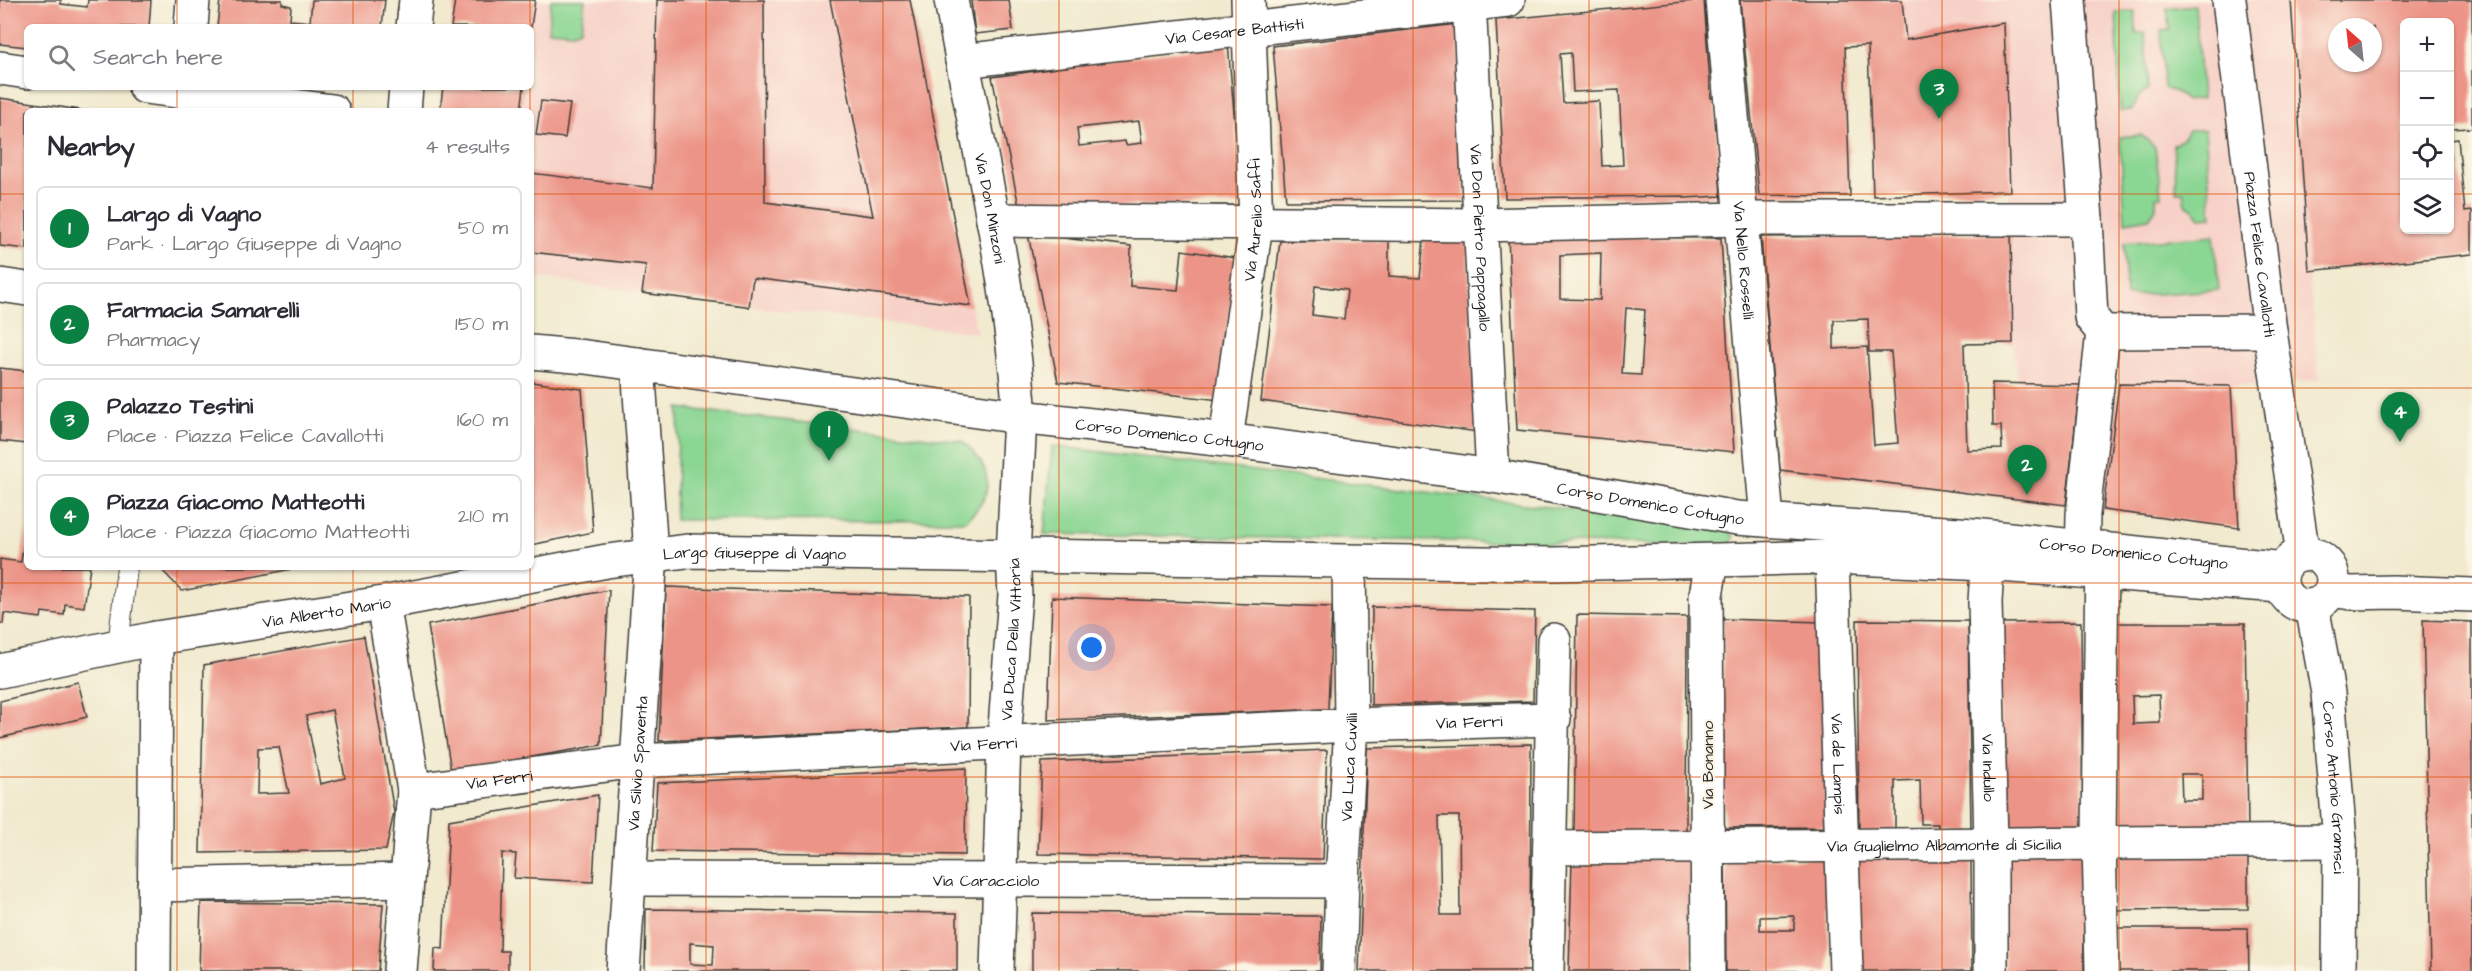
<!DOCTYPE html>
<html lang="en">
<head>
<meta charset="utf-8">
<style>
  body { margin:0; font-family:"Architects Daughter",sans-serif; background:#f2f2f3; color:#2b2b33 }
  .controls { position:absolute; right:18px; top:18px; display:grid; overflow:hidden; border-radius:9px; box-shadow:0 2px 4px #0004 }
  .controls button { width:54px; height:54px; display:grid; place-items:center; padding:0; border:0; border-bottom:2px solid #e1e1e2; background:#fff; color:#2b2b33; font:30px sans-serif }
  .compass { position:absolute; left:2328px; top:18px; width:54px; height:54px; border-radius:50%; background:#fff; box-shadow:0 2px 4px #0004; rotate:333deg }
  .you { position:absolute; left:1092px; top:648px; width:21px; height:21px; margin:-15px; border:4px solid #fff; border-radius:50%; background:#1a73e8; box-shadow:0 0 0 9px #1a73e833 }
  .badge { display:grid; place-items:center; width:39px; height:39px; border-radius:50%; background:#0b8043; color:#fff; font-size:20px; font-weight:700 }
  .pin { position:absolute; translate:-50% -50px; filter:drop-shadow(0 2px 3px #0008) }
  .pin::after { content:''; position:absolute; top:32px; width:21px; height:18px; background:inherit; clip-path:polygon(0 0,100% 0,50% 100%) }
  .list { margin:0; padding:0; list-style:none }
  h2 { display:flex; justify-content:space-between; align-items:center; height:78px; margin:0; padding:0 24px; font-size:26px }
  h2 small { font-size:20px; font-weight:400; color:#7c7c81 }
  .list li { display:grid; grid-template-columns:39px 1fr auto; gap:18px; align-items:center; box-sizing:border-box; height:84px; margin:0 12px 12px; padding:0 12px; border:2px solid #e1e1e2; border-radius:9px }
  .list b { display:block; font-size:22px; white-space:nowrap }
  .list p { margin:0; font-size:20px; white-space:nowrap; color:#7c7c81 }
  .list em { font-size:20px; font-style:normal; color:#7c7c81 }
  .icon { flex:none; width:33px; height:33px; fill:none; stroke:currentColor; stroke-width:2; stroke-linecap:round; stroke-linejoin:round }
  .map { position:relative; flex:none; width:2472px; height:971px; overflow:hidden }
  .search { position:absolute; background:#fff; box-shadow:0 2px 4px #0004; left:24px; top:24px; width:510px; height:66px; display:flex; align-items:center; gap:15px; box-sizing:border-box; padding:0 21px; border-radius:9px; color:#7c7c81; font-size:22px }
  .panel { position:absolute; background:#fff; box-shadow:0 2px 4px #0004; left:24px; top:108px; width:510px; height:462px; border-radius:9px }
  .map>svg:first-child { display:block }
  .built { fill:#f7d1c7 }
  .green { fill:#8ad693; stroke:#537958; stroke-width:1.5 }
  .building { fill:#ec9487; fill-rule:evenodd }
  .lines { fill:none; stroke-linecap:round; stroke-linejoin:round }
  .service-casing { stroke:#3c3b37; stroke-width:22 }
  .minor-casing { stroke:#3c3b37; stroke-width:36 }
  .tertiary-casing { stroke:#3c3b37; stroke-width:36 }
  .secondary-casing { stroke:#3c3b37; stroke-width:36 }
  .service { stroke:#fff; stroke-width:20 }
  .minor { stroke:#fff; stroke-width:33 }
  .tertiary { stroke:#fff; stroke-width:33 }
  .secondary { stroke:#fff; stroke-width:33 }
  .grid { fill:none; stroke:#de560d; stroke-width:1.5; stroke-opacity:0.55 }
  .labels { text-anchor:middle; stroke-width:4.5; stroke-linejoin:round; paint-order:stroke }
  .street-label { font-size:16px; fill:#1c1c1c; stroke:#fcf5e5 }
</style>
</head>
<body>
<div class="map">
<svg width="2472" height="971" viewBox="0 0 2472 971">
  <rect width="100%" height="100%" fill="#fcf5e5"/>
  <filter id="ink" filterUnits="userSpaceOnUse"><feTurbulence type="fractalNoise" baseFrequency=".0167" numOctaves="2"/><feDisplacementMap in="SourceGraphic" scale="12" xChannelSelector="R" yChannelSelector="G"/><feConvolveMatrix kernelMatrix="1 2 1 2 8 2 1 2 1" color-interpolation-filters="sRGB"/></filter>
  <filter id="wash" filterUnits="userSpaceOnUse"><feTurbulence type="fractalNoise" baseFrequency=".008" numOctaves="4" result="noise"/><feDisplacementMap in="SourceGraphic" scale="24" xChannelSelector="R" yChannelSelector="G"/><feGaussianBlur stdDeviation="1.35" result="paint"/><feColorMatrix in="noise" values="0 0 0 0 0 0 0 0 0 0 0 0 0 0 0 0 0 1.4 0 .05"/><feComposite in="paint" operator="in"/></filter>
  <g filter="url(#wash)">
    <rect width="100%" height="100%" fill="#f1eacf"/>
    <g class="built">
      <polygon points="455,0 910,0 977,333 749,307 531,277 531,111 440,111 443,87 531,87 531,27 451,27"/>
      <polygon points="1902,0 2291,0 2309,271 2319,380 2231,386 2019,383 2013,343 2004,24 1906,40"/>
    </g>
    <g class="green">
      <polygon points="551,0 585,0 581,29 573,32 548,30"/>
      <polygon points="2195,5 2202,99 2186,101 2178,93 2164,88 2161,30 2169,29 2167,8"/>
      <polygon points="2135,11 2136,34 2145,33 2148,90 2139,96 2132,110 2120,111 2116,12"/>
      <polygon points="2188,130 2205,130 2212,217 2200,218 2192,208 2185,204 2183,192 2177,192 2173,145 2183,139"/>
      <polygon points="2141,135 2155,147 2161,196 2156,197 2156,208 2149,218 2125,222 2120,137"/>
      <polygon points="2214,235 2219,290 2126,296 2124,243"/>
      <path d="M679,408l283,33c30,25 36,53 3,80l-290,-1z"/>
      <polygon points="1052,446 1728,529 1734,537 1729,546 1044,534"/>
    </g>
    <g id="blocks">
      <g class="building">
        <polygon points="0,0 61,0 61,4 87,7 88,0 151,0 149,27 27,27 27,47 0,44"/>
        <polygon points="220,0 282,0 282,4 291,6 290,20 310,22 312,0 385,0 382,27 217,27"/>
        <polygon points="455,0 535,0 531,27 451,27"/>
        <polygon points="657,0 764,0 765,202 873,216 830,0 910,0 971,306 753,278 749,307 745,306 642,293 646,265 531,252 531,173 653,188"/>
        <polygon points="971,0 1009,0 1013,30 975,34"/>
        <path d="M1704,0l7,98h4l6,98 -37,2v-2l-179,2 -9,-178zM1571,53l2,39 46,-2 4,75 -21,1 -3,-65 -36,2 -3,-49z"/>
        <polygon points="1740,0 1902,0 1906,40 2004,23 2010,191 1873,196 1868,46 1845,47 1850,196 1759,195"/>
        <path d="M2291,0h181v128l-22,1v-107h-46v208h46v-90l8,-1 7,73 7,-1v43l-163,17zM2337,27h36v36h-36z"/>
        <polygon points="1458,24 1465,200 1286,201 1273,46"/>
        <path d="M1228,44l14,161 -223,1 -27,-129zM1139,121l3,22 -16,2 -1,-4 -46,5 -2,-18z"/>
        <polygon points="443,87 524,87 521,111 440,111"/>
        <polygon points="0,98 81,110 27,111 27,249 0,246"/>
        <polygon points="541,101 570,104 565,138 536,135"/>
        <polygon points="1028,234 1131,246 1130,286 1178,290 1182,250 1236,258 1220,400 1058,382"/>
        <path d="M2011,234l2,109 -49,1 3,106 35,-1 -1,-23h-8l-1,-43 88,2 -14,120 -286,-35 -19,-233zM1868,319l1,33h22l7,91 -24,2 -7,-98 -33,2v-29z"/>
        <path d="M1508,236l213,2 13,214 -217,-22zM1601,253l-1,47 -40,-1v-44zM1626,308l19,2 -4,65 -19,-1z"/>
        <path d="M1424,239h43l10,193 -216,-31 19,-160 109,-1v36l31,2zM1315,286l32,4 -3,29 -32,-4z"/>
        <polygon points="0,368 27,371 25,387 27,388 27,444 0,441"/>
        <polygon points="531,382 582,389 593,532 531,545"/>
        <polygon points="2119,384 2231,386 2239,528 2103,510"/>
        <polygon points="26,526 27,567 90,567 84,607 65,604 64,615 42,612 41,618 4,613 3,624 0,623 0,559 21,562"/>
        <polygon points="159,567 297,567 297,568 182,591"/>
        <polygon points="666,587 969,597 968,727 659,741"/>
        <polygon points="609,590 601,745 451,771 428,625"/>
        <polygon points="1052,597 1332,607 1328,709 1048,720"/>
        <polygon points="1372,607 1535,611 1533,701 1371,705"/>
        <polygon points="1577,615 1687,617 1686,834 1574,835"/>
        <polygon points="1723,619 1822,622 1826,827 1724,828"/>
        <polygon points="1857,620 1968,621 1971,832 1938,832 1938,824 1921,824 1920,780 1895,781 1895,832 1859,833"/>
        <polygon points="2423,620 2472,622 2472,971 2431,971"/>
        <polygon points="2081,622 2083,828 2002,830 1999,623"/>
        <path d="M2110,623h135l3,203 -134,3zM2159,695l1,28 -27,1 -1,-28zM2181,774h21v26h-20z"/>
        <path d="M364,636l30,176 -8,38 -186,3 4,-188zM332,710l13,68 -25,6 -14,-68zM279,747l10,46 -32,1 1,-46z"/>
        <polygon points="78,682 87,717 0,738 0,701"/>
        <path d="M1531,744l-1,227h-171l8,-223zM1439,816h20l1,99h-19z"/>
        <polygon points="1327,750 1323,859 1038,854 1042,762"/>
        <polygon points="966,768 965,855 653,851 657,783"/>
        <polygon points="598,795 593,882 514,878 516,854 502,853 500,951 508,951 508,971 434,971 435,948 443,949 449,820"/>
        <rect x="2004" y="851" width="80" height="120"/>
        <polygon points="2248,853 2248,909 2113,910 2113,854"/>
        <polygon points="1857,856 1971,856 1972,971 1857,971"/>
        <polygon points="1692,858 1692,971 1569,971 1572,860"/>
        <path d="M1827,858l2,113h-103l-1,-112zM1794,916v14h-34v-13z"/>
        <polygon points="201,902 383,904 378,971 199,971"/>
        <path d="M646,909l311,4v58h-312zM690,943l24,2 -1,20 -23,-1z"/>
        <polygon points="1032,913 1321,916 1320,971 1032,971"/>
        <polygon points="2117,928 2248,928 2249,971 2117,971"/>
      </g>
    </g>
  </g>
  <g filter="url(#ink)">
    <use href="#blocks" fill-opacity="0" stroke="#3c3b37" stroke-width="1.5"/>
    <g class="lines">
      <g class="service-casing">
        <polyline id="service" points="118,646 127,567"/>
      </g>
      <g class="minor-casing">
        <g id="minor">
          <path id="s1" d="M1469,0l24,476"/>
          <path id="s2" d="M1722,0l45,520"/>
          <polyline points="191,27 193,0"/>
          <path id="s3" d="M962,61l546,-61"/>
          <polyline points="0,68 27,72"/>
          <polyline points="145,87 333,111"/>
          <polyline points="993,220 1480,225 1741,219 2086,219"/>
          <path id="s4" d="M1226,440l30,-216 -8,-224"/>
          <path id="s5" d="M1989,537l-4,65 6,241v128"/>
          <path id="s6" d="M1832,557l14,414"/>
          <polyline points="2082,571 2083,514 2103,332"/>
          <polyline points="2331,590 2351,593 2393,592 2472,595"/>
          <polyline points="383,603 414,790 400,971"/>
          <path id="s7" d="M414,790l224,-29 713,-36 203,-6"/>
          <path id="s8" d="M1550,848l790,-7"/>
          <path id="s9" d="M630,879l712,2"/>
          <polyline points="154,885 407,880"/>
          <polyline points="154,971 156,638"/>
          <path id="s10" d="M623,971l28,-417"/>
          <path id="s11" d="M997,971l7,-230 11,-146 -2,-40 7,-138"/>
          <path id="s12" d="M1339,971l3,-90 9,-156 -2,-163"/>
          <polyline points="1547,971 1554,640"/>
          <polyline points="1708,971 1706,595 1712,561"/>
          <polyline points="2102,971 2099,842 2102,548"/>
        </g>
      </g>
      <g class="tertiary-casing">
        <g id="tertiary">
          <polyline points="638,364 651,554"/>
          <path id="s13" d="M0,671l156,-33 227,-35 224,-42 80,-10 867,13 278,-7 154,7 295,22"/>
        </g>
      </g>
      <g class="secondary-casing">
        <g id="secondary">
          <path id="s14" d="M951,0c25,139 59,276 69,417"/>
          <polyline points="2069,0 2086,219 2091,317 2103,332 2270,331"/>
          <path id="s15" d="M2229,0l41,331 33,224"/>
          <polyline points="413,27 416,0"/>
          <polyline points="404,111 406,87"/>
          <polyline points="0,285 27,289"/>
          <path id="s16" d="M531,352l55,5 434,60 206,23 267,36 244,42 236,17 310,34"/>
          <circle cx="2307" cy="580" r="26"/>
          <path id="s17" d="M2312,606l16,87 12,148 -1,130"/>
        </g>
      </g>
      <use href="#service" class="service"/>
      <use href="#minor" class="minor"/>
      <use href="#tertiary" class="tertiary"/>
      <use href="#secondary" class="secondary"/>
    </g>
  </g>
  <path class="grid" d="M177,0v27M353,0v27M530,0v27M706,0v971M883,0v971M1059,0v971M1236,0v971M1413,0v971M1589,0v971M1766,0v971M1942,0v971M2119,0v971M2295,0v971M177,87v24M353,87v24M530,87v24M0,194h27M531,194h1873M2450,194h22M0,388h27M531,388h1941M177,567v404M353,567v404M530,567v404M0,583h2472M0,777h2472"/>
  <g class="labels">
    <g class="street-label">
      <text dy="6" stroke="none"><textPath href="#s3" startOffset="274">Via Cesare Battisti</textPath></text>
      <text dy="6" stroke="none"><textPath href="#s14" startOffset="212">Via Don Minzoni</textPath></text>
      <text dy="6" stroke="none"><textPath href="#s4" startOffset="222">Via Aurelio Saffi</textPath></text>
      <text dy="6" stroke="none"><textPath href="#s1" startOffset="238">Via Don Pietro Pappagallo</textPath></text>
      <text dy="6" stroke="none"><textPath href="#s15" startOffset="256">Piazza Felice Cavallotti</textPath></text>
      <text dy="6" stroke="none"><textPath href="#s2" startOffset="261">Via Nello Rosselli</textPath></text>
      <text dy="6" stroke="none"><textPath href="#s16" startOffset="644">Corso Domenico Cotugno</textPath></text>
      <text dy="6" stroke="none"><textPath href="#s16" startOffset="1130">Corso Domenico Cotugno</textPath></text>
      <text dy="6" stroke="none"><textPath href="#s16" startOffset="1616">Corso Domenico Cotugno</textPath></text>
      <text dy="6" stroke="none"><textPath href="#s13" startOffset="765">Largo Giuseppe di Vagno</textPath></text>
      <text dy="6" stroke="none"><textPath href="#s13" startOffset="332">Via Alberto Mario</textPath></text>
      <text dy="6" stroke="none"><textPath href="#s11" startOffset="332">Via Duca Della Vittoria</textPath></text>
      <text dy="6" stroke="none"><textPath href="#s7" startOffset="1058">Via Ferri</textPath></text>
      <text dy="6" stroke="none"><textPath href="#s7" startOffset="572">Via Ferri</textPath></text>
      <text dy="6" stroke="none"><textPath href="#s10" startOffset="208">Via Silvio Spaventa</textPath></text>
      <text dy="6" stroke="none"><textPath href="#s6" startOffset="207">Via de Lampis</textPath></text>
      <text transform="translate(1707 765) rotate(-90)" y="6">Via Bonanno</text>
      <text dy="6" stroke="none"><textPath href="#s12" startOffset="204">Via Luca Cuvilli</textPath></text>
      <text dy="6" stroke="none"><textPath href="#s5" startOffset="231">Via Indullo</textPath></text>
      <text dy="6" stroke="none"><textPath href="#s7" startOffset="86">Via Ferri</textPath></text>
      <text dy="6" stroke="none"><textPath href="#s17" startOffset="183">Corso Antonio Gramsci</textPath></text>
      <text dy="6" stroke="none"><textPath href="#s8" startOffset="394">Via Guglielmo Albamonte di Sicilia</textPath></text>
      <text dy="6" stroke="none"><textPath href="#s9" startOffset="356">Via Caracciolo</textPath></text>
    </g>
  </g>
</svg>
<div class="controls">
<button>+</button>
<button>−</button>
<button><svg class="icon" aria-label="locate" viewBox="0 0 24 24"><circle cx="12" cy="12" r="6"/><path d="M12 2v4M12 18v4M2 12h4M18 12h4"/></svg></button>
<button><svg class="icon" aria-label="layers" viewBox="0 0 24 24"><path d="M12 4l9 5-9 5-9-5zM3 14l9 5 9-5"/></svg></button>
</div>
<svg class="compass" viewBox="-18 -18 36 36"><path d="M0-13l5 13h-10z" fill="#e53935"/><path d="M0 13l5-13h-10z" fill="#7c7c81"/></svg>
<div class="you"></div>
<div class="pin badge" style="left:829px;top:461px">1</div>
<div class="pin badge" style="left:2027px;top:495px">2</div>
<div class="pin badge" style="left:1939px;top:119px">3</div>
<div class="pin badge" style="left:2400px;top:442px">4</div>
<div class="search"><svg class="icon" aria-label="search" viewBox="0 0 24 24"><circle cx="10" cy="10" r="6"/><path d="M15 15l6 6"/></svg>Search here</div>
<section class="panel">
<h2>Nearby<small>4 results</small></h2>
<ul class="list">
<li><span class="badge">1</span><div><b>Largo di Vagno</b><p>Park · Largo Giuseppe di Vagno</p></div><em>50 m</em></li>
<li><span class="badge">2</span><div><b>Farmacia Samarelli</b><p>Pharmacy</p></div><em>150 m</em></li>
<li><span class="badge">3</span><div><b>Palazzo Testini</b><p>Place · Piazza Felice Cavallotti</p></div><em>160 m</em></li>
<li><span class="badge">4</span><div><b>Piazza Giacomo Matteotti</b><p>Place · Piazza Giacomo Matteotti</p></div><em>210 m</em></li>
</ul>
</section>
</div>
</body>
</html>
